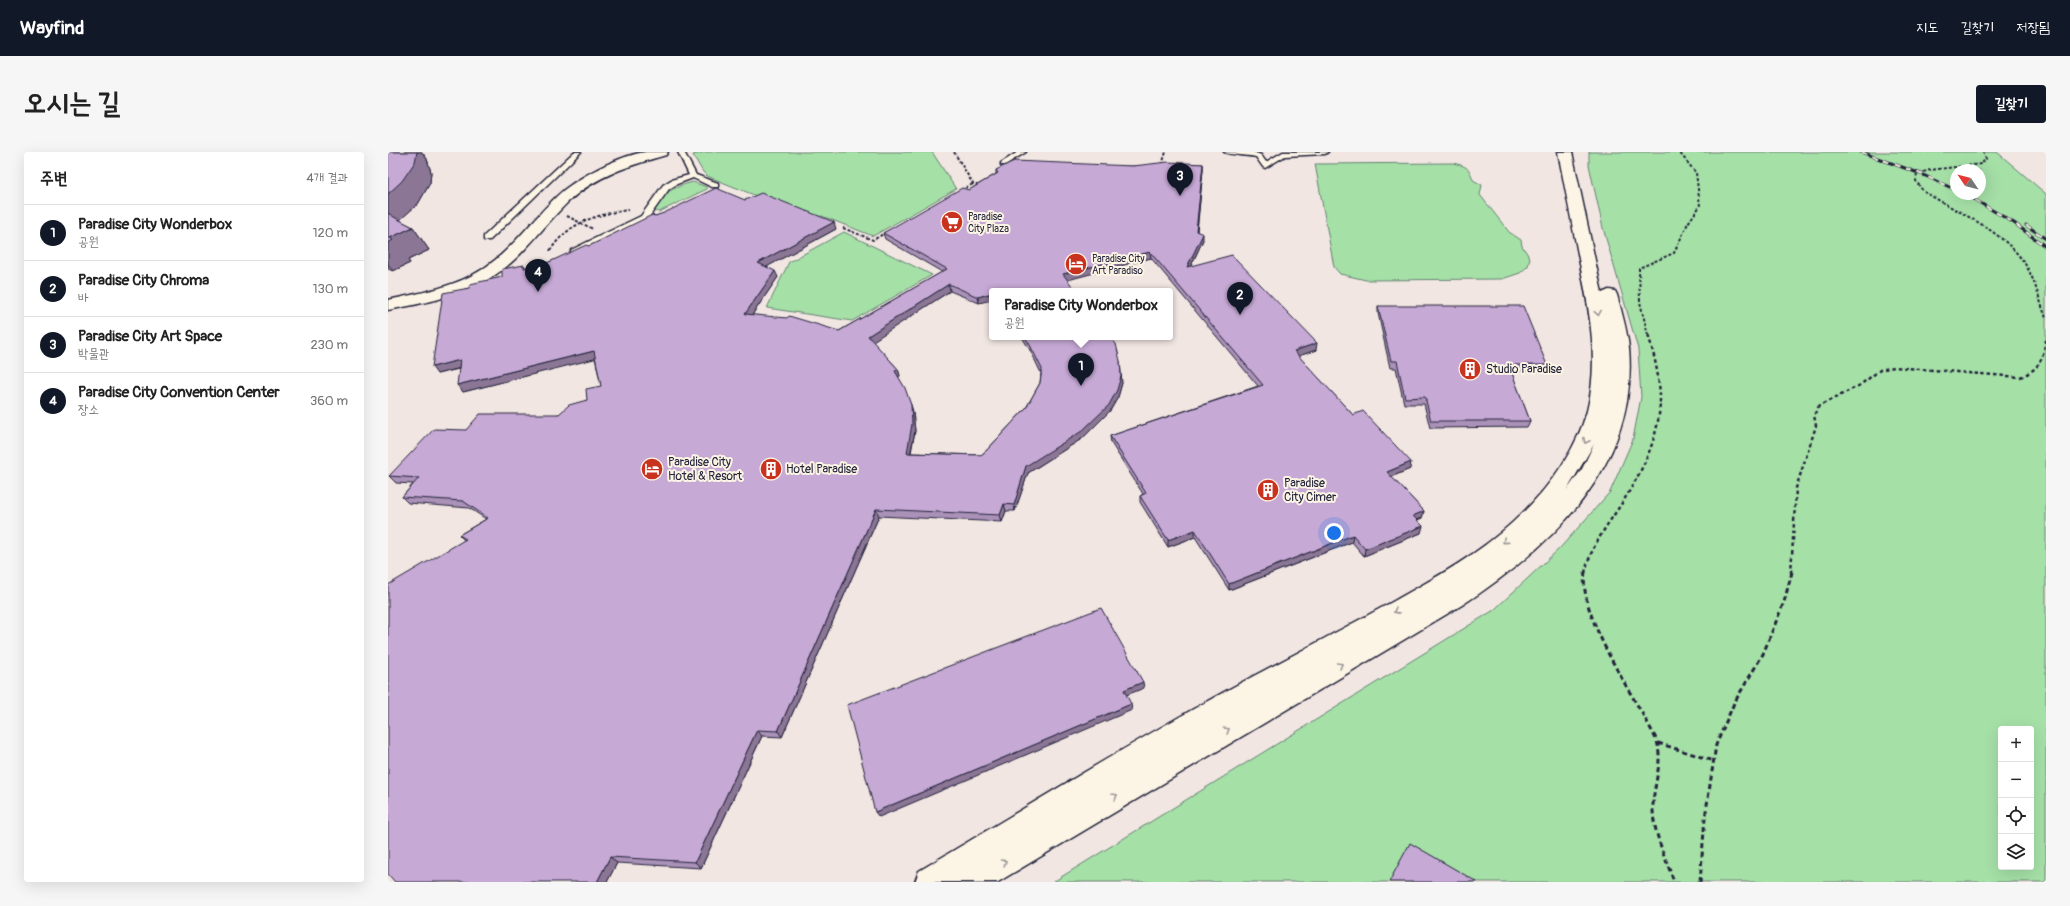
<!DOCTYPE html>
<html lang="ko">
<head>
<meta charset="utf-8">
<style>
  body { margin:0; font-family:Pangolin,"Poor Story",sans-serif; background:#f6f6f6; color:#222 }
  .controls { position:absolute; right:12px; bottom:12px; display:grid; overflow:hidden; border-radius:4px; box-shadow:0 4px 16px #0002 }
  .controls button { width:36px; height:36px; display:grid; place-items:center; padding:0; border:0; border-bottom:1px solid #e0e0e0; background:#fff; color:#222; font:20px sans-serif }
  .compass { position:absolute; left:1562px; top:12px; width:36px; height:36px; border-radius:50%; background:#fff; box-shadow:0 4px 16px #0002; rotate:305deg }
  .you { position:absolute; left:946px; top:381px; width:14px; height:14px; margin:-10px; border:3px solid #fff; border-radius:50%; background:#1a73e8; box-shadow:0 0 0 6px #1a73e833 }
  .badge { display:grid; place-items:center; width:26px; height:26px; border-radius:50%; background:#111827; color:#fff; font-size:13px; font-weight:700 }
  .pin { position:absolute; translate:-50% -33px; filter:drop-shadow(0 1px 2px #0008) }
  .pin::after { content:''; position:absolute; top:21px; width:14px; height:12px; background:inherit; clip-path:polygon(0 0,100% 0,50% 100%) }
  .popup { position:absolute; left:601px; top:136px; width:184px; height:52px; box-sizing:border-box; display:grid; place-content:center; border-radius:4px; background:#fff; filter:drop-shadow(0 1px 3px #0005); font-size:13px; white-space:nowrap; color:#767676 }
  .popup b { font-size:15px; color:#222 }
  .popup::after { content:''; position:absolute; left:50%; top:100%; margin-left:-8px; border:8px solid transparent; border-top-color:#fff }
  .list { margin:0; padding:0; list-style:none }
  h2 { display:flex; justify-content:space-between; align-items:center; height:52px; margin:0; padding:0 16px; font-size:17px }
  h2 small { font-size:13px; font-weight:400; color:#767676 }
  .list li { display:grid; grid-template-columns:26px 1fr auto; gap:12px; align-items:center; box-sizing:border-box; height:56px; padding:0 16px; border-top:1px solid #e0e0e0 }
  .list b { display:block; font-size:15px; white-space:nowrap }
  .list p { margin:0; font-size:13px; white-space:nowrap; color:#767676 }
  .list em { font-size:13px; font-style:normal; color:#767676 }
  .icon { flex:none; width:22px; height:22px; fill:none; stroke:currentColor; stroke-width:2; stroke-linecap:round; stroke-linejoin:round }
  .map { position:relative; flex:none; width:1658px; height:730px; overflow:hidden; border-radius:4px }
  header { display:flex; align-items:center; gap:24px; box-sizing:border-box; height:56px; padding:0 20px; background:#111827; color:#fff }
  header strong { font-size:19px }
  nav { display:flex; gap:22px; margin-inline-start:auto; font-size:14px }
  .intro { display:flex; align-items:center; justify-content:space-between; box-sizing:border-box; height:96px; padding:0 24px }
  h1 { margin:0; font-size:28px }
  .button { padding:10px 18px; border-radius:4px; background:#111827; color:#fff; font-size:14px; font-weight:700 }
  main { display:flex; gap:24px; padding:0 24px }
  aside { flex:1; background:#fff; border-radius:4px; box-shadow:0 4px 16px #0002 }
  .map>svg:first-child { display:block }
  .green { fill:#a5e0a7; stroke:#648171; fill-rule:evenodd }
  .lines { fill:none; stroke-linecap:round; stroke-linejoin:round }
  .service-casing { stroke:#22223b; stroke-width:3 }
  .minor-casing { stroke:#22223b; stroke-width:3 }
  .path-far2 { stroke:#22223b; stroke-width:2; stroke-dasharray:3 2; stroke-linecap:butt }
  .path-far1 { stroke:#22223b; stroke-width:2.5; stroke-dasharray:3.5 3; stroke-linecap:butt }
  .path { stroke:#22223b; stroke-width:3; stroke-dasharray:5 3.5; stroke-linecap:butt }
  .service { fill:#fcf5e5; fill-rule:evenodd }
  .minor { fill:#fcf5e5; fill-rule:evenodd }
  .rail-casing { stroke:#22223b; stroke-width:3 }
  .rail { stroke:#fcf5e5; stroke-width:2; stroke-dasharray:6; stroke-linecap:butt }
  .wall { fill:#aa91b7; stroke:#22223b }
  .shaded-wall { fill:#8b7695; stroke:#22223b }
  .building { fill:#c6a9d5; stroke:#22223b }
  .oneway { stroke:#9a9698 }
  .labels { text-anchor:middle; stroke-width:4; stroke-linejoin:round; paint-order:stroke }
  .far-poi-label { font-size:10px; fill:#22223b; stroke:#fcf5e5; text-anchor:start }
  .poi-label { font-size:12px; fill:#22223b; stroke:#fcf5e5; text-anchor:start }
</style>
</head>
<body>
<header>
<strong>Wayfind</strong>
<nav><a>지도</a><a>길찾기</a><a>저장됨</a></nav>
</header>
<div class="intro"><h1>오시는 길</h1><a class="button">길찾기</a></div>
<main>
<aside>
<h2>주변<small>4개 결과</small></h2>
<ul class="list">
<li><span class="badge">1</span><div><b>Paradise City Wonderbox</b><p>공원</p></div><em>120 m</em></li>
<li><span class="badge">2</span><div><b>Paradise City Chroma</b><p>바</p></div><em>130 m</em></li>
<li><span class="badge">3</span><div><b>Paradise City Art Space</b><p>박물관</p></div><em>230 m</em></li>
<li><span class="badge">4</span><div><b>Paradise City Convention Center</b><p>장소</p></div><em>360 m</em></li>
</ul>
</aside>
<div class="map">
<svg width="1658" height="730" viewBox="0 0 1658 730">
  <rect width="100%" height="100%" fill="#f1e6e2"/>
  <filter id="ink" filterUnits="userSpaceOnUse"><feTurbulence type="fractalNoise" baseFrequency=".025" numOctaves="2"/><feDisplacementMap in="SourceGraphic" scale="8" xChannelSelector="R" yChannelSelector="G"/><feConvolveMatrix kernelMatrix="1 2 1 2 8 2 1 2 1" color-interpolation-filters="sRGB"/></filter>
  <g filter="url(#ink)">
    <g class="green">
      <polygon points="317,0 544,0 568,37 485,84 434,64 423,66 319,24 315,20 305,3"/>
      <path d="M1201,0h408l49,42v688h-993l441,-272 66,-62 50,-56 23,-53 8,-42 -3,-48 -35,-121 -14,-63zM1568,18h24v24h-24zM1613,577h30v138h-30z"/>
      <path d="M1064,11c13,2 18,5 21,17l9,5 -2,10 29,37 12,8 1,6 8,12 -2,8 -8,7 -18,6 -136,1 -26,-6 -6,-7 -19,-103z"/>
      <path d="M305,30l14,5v2l-48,23 -4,-1c4,-18 22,-25 38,-29z"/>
      <polygon points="456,80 544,123 464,169 379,156 401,110"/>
    </g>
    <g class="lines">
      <g class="service-casing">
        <g id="service">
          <polygon points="186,0 193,0 102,88 96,88 96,84"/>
          <polygon points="290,0 296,0 308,23 330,31 330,35 324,35 305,26 289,32 281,37 259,68 189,102 183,102 183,98 253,64 275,33 283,28 301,23"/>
          <polygon points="630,0 638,0 617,13 613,13 613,11"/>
          <path d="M836,0h29l8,3 5,7 17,-10h45l-3,2 -40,2 -20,12 -2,-1 -7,-10c-8,-2 -29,-2 -32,-5z"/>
        </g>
      </g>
      <g class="minor-casing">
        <g id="minor">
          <path d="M280,0l-2,3c-35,10 -71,21 -98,47 -25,24 -44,54 -73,73 -31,21 -71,28 -107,35v-10c33,-7 67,-13 95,-31 30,-20 49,-49 74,-73 19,-18 63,-41 89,-44 7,0 15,0 22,0z"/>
          <path d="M1170,0h14l30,141 7,-3 6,1 2,4c5,18 10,35 12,53 10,119 -77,198 -167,257l-464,277h-83l4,-11c105,-62 209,-127 316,-185 53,-28 106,-56 159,-85 41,-23 83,-46 118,-78 33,-30 63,-69 75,-112 13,-51 2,-102 -8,-152 -7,-35 -14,-71 -21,-107zM1206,292l-12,25 -15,21z"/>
        </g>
      </g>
      <g class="path-far2">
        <polyline points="566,0 585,32 592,34"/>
        <path d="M1595,0l3,7 -5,5 -51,6 -13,4 -1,7 7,10c35,22 84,40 105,78 8,15 12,33 18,49"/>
        <polyline points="774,13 778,0"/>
        <polyline points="573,38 585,32"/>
        <polyline points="179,64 205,77"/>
        <polyline points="455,76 485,88 497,81"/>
        <path d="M162,99c17,-28 47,-37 78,-41"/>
        <polyline points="1260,183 1252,150 1251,116 1286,101 1300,71 1312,54 1308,21 1291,0"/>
      </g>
      <g class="path-far1">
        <path d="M1197,421c5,-25 21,-46 35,-67 23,-35 45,-78 39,-122 -2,-17 -6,-33 -11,-50"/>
        <path d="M1403,421l5,-85 20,-62 -2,-11 5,-9 41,-21 20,-15 14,-3 126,10c20,-8 22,-16 26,-37"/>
      </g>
      <g class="path">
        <path d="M1197,420c-8,45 52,127 72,169 6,22 -3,42 -4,64 -1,26 13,53 21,77"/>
        <polyline points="1270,591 1326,609"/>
        <polyline points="1312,730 1317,666 1328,593 1346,551 1375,502 1396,450 1404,420"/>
      </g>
      <use href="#service" class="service"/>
      <use href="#minor" class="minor"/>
      <g class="rail-casing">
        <g id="rail">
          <polyline points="1473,0 1533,22 1568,38"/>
          <polyline points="1577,42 1626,71 1658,95"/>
          <polyline points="1638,73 1658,87"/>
        </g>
      </g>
      <use href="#rail" class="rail"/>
    </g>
    <g class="wall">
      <polygon points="0,0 34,0 39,7 43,20 42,31 30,52 11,68 25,75 41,98 20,108 22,111 5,119 0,117"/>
      <polygon points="815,12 815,18 809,80 815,88 803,114 928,198 910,204 965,263 1022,317 1003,325 1036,359 1034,366 1029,368 1033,381 976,404 964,390 841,438 807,385 780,395 752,350 752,344 755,342 723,291 722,284 870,234 763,106 604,139 591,151 562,139 484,189 510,217 512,224 510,225 523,253 525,260 527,279 523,301 593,303 599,298 638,256 652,231 653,221 643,200 634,185 722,185 734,231 730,245 722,259 695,286 640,321 627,359 618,359 614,370 491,364 394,585 374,584 313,716 229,711 219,730 76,388 71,383 98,367 81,356 20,351 14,345 25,332 8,331 1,324 78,278 171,262 199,248 213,234 207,206 75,240 71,217 49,222 81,136 114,125 136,113 138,116 159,111 201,94 267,64 357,48 448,77 378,115 390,125 364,163 451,179 554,120 497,87 495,81 581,38 608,22 608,18"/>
      <polygon points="990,154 1159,213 1157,219 1123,219 1142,269 1139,275 1042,276 1036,252 1016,252 1008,216 1002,216 990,161"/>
    </g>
    <g class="shaded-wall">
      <polygon points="29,0 34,0 39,7 43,20 42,31 30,52 4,75 0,70 0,42"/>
      <polygon points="815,12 815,18 808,86 808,79"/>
      <polygon points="446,70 448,77 373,118 370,111"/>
      <polygon points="25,75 41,98 20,108 22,111 5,119 0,112 0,91 2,86"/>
      <polygon points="815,82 815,88 799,122 799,115"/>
      <polygon points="762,100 763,106 676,129 675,122"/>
      <polygon points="387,119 390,125 360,169 357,162"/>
      <polygon points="561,132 562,139 482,191 480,184"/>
      <polygon points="604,141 604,148 591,151 590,145"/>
      <polygon points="929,191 928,198 905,206 906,199"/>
      <polygon points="206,199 210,206 75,240 69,233"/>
      <polygon points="72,208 77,215 49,222 44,215"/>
      <polygon points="732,209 734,231 730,245 722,259 695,286 640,321 627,359 626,353 638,314"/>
      <polygon points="510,217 512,224 509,226 507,219"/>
      <polygon points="523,253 525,260 527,279 521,307 519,301"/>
      <polygon points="1023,310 1022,317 998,327 999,320"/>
      <polygon points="616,352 618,359 614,370 612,363"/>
      <polygon points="488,357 491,364 394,585 390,579"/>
      <polygon points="1036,359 1034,366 1024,370 1025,364"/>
      <polygon points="1035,374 1033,381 976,404 977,397"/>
      <polygon points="807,378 807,385 780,395 780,388"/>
      <polygon points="965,383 964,390 841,438 841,432"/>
      <polygon points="755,530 756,536 736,544 736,538"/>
      <polygon points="743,552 744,558 491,665 487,660"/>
      <polygon points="369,578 374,584 313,716 307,710"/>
      <polygon points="222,705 229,711 219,730 209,730"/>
    </g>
    <g class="building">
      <polygon points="0,0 29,0 27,10 14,29 0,42"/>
      <polygon points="626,9 745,14 780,10 815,12 808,79 815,82 799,115 844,103 929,191 906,199 965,263 975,259 1023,310 999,320 1036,359 1025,364 1035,374 977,397 965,383 841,432 807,378 780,388 752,344 758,341 722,284 875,233 762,100 675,122 688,139 604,139 604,141 590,145 561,132 480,184 510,217 507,219 517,236 523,253 524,272 519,301 593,303 599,298 638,256 652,231 654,217 642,193 637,185 722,185 728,192 732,209 733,224 729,238 721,253 694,279 638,314 626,353 616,352 612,363 488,357 390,579 369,578 307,710 222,705 209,730 7,730 0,722 0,433 78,387 71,383 100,366 75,349 14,345 31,326 1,324 46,277 78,278 92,262 171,262 181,253 199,248 198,237 213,234 206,199 69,233 72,208 44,215 55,141 81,136 82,132 114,125 114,117 136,113 136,116 159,111 198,93 201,94 264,63 267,64 276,61 328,36 357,48 373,41 446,70 370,111 387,119 357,162 399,166 401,164 451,179 559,117 495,81 574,36 581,38 610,21 608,18"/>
      <polygon points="0,61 6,65 25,75 2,86 5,88 0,91"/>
      <polygon points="990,154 1135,154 1159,213 1121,213 1142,269 1043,269 1037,245 1017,246 1009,209 1003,209"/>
      <polygon points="713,456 755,530 736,538 743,552 487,660 459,553"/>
      <polygon points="1022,691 1089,730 1001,730"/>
    </g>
    <defs><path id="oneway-chevron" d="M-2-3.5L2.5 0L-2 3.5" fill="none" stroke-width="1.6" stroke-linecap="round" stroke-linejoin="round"/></defs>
    <g class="oneway">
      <use href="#oneway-chevron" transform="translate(1210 161) rotate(80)"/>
      <use href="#oneway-chevron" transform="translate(1198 289) rotate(117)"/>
      <use href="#oneway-chevron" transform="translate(1117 389) rotate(139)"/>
      <use href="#oneway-chevron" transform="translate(1008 459) rotate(151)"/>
      <use href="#oneway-chevron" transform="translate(952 513) rotate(-30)"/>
      <use href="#oneway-chevron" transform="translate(839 578) rotate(-31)"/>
      <use href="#oneway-chevron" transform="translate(727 644) rotate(-31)"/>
      <use href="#oneway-chevron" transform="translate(616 710) rotate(-31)"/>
    </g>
  </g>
  <defs>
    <g id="supermarket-disc" transform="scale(1.15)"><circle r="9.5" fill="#c8321e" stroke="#fcf5e5"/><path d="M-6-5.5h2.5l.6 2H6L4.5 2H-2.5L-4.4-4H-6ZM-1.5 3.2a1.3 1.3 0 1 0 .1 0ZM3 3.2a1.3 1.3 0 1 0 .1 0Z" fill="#fff"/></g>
    <g id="hotel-disc" transform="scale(1.15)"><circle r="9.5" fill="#c8321e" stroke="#fcf5e5"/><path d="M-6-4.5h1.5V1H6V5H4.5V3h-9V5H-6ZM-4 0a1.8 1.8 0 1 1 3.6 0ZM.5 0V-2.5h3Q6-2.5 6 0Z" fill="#fff"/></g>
    <g id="building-disc" transform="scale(1.15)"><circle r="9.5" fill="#c8321e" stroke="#fcf5e5"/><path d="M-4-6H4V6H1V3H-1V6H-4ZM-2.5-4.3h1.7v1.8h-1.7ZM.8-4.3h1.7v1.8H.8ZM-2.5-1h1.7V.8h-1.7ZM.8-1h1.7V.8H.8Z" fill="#fff"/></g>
  </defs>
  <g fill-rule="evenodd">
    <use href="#supermarket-disc" x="564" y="70"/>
    <use href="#hotel-disc" x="688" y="112"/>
    <use href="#building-disc" x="1082" y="217"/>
    <use href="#hotel-disc" x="264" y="317"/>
    <use href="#building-disc" x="383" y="317"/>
    <use href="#building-disc" x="880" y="338"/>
  </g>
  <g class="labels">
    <g class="far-poi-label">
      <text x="580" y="68">Paradise<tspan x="580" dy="12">City Plaza</tspan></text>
      <text x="704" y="110">Paradise City<tspan x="704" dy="12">Art Paradiso</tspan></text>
    </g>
    <g class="poi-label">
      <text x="1098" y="221">Studio Paradise</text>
      <text x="280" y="314">Paradise City<tspan x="280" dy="14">Hotel &amp; Resort</tspan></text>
      <text x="398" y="321">Hotel Paradise</text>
      <text x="896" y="335">Paradise<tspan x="896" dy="14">City Cimer</tspan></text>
    </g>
  </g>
</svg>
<div class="controls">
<button>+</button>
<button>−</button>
<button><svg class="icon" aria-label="locate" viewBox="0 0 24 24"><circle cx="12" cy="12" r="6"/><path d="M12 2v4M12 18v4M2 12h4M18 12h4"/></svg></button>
<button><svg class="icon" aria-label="layers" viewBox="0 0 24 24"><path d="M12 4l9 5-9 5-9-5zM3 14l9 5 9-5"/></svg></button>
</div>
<svg class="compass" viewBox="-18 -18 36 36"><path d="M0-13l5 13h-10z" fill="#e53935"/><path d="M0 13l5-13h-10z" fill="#767676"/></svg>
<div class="you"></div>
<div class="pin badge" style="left:693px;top:234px">1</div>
<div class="popup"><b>Paradise City Wonderbox</b>공원</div>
<div class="pin badge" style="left:852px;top:163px">2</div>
<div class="pin badge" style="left:792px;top:44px">3</div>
<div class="pin badge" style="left:150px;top:140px">4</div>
</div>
</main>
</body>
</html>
